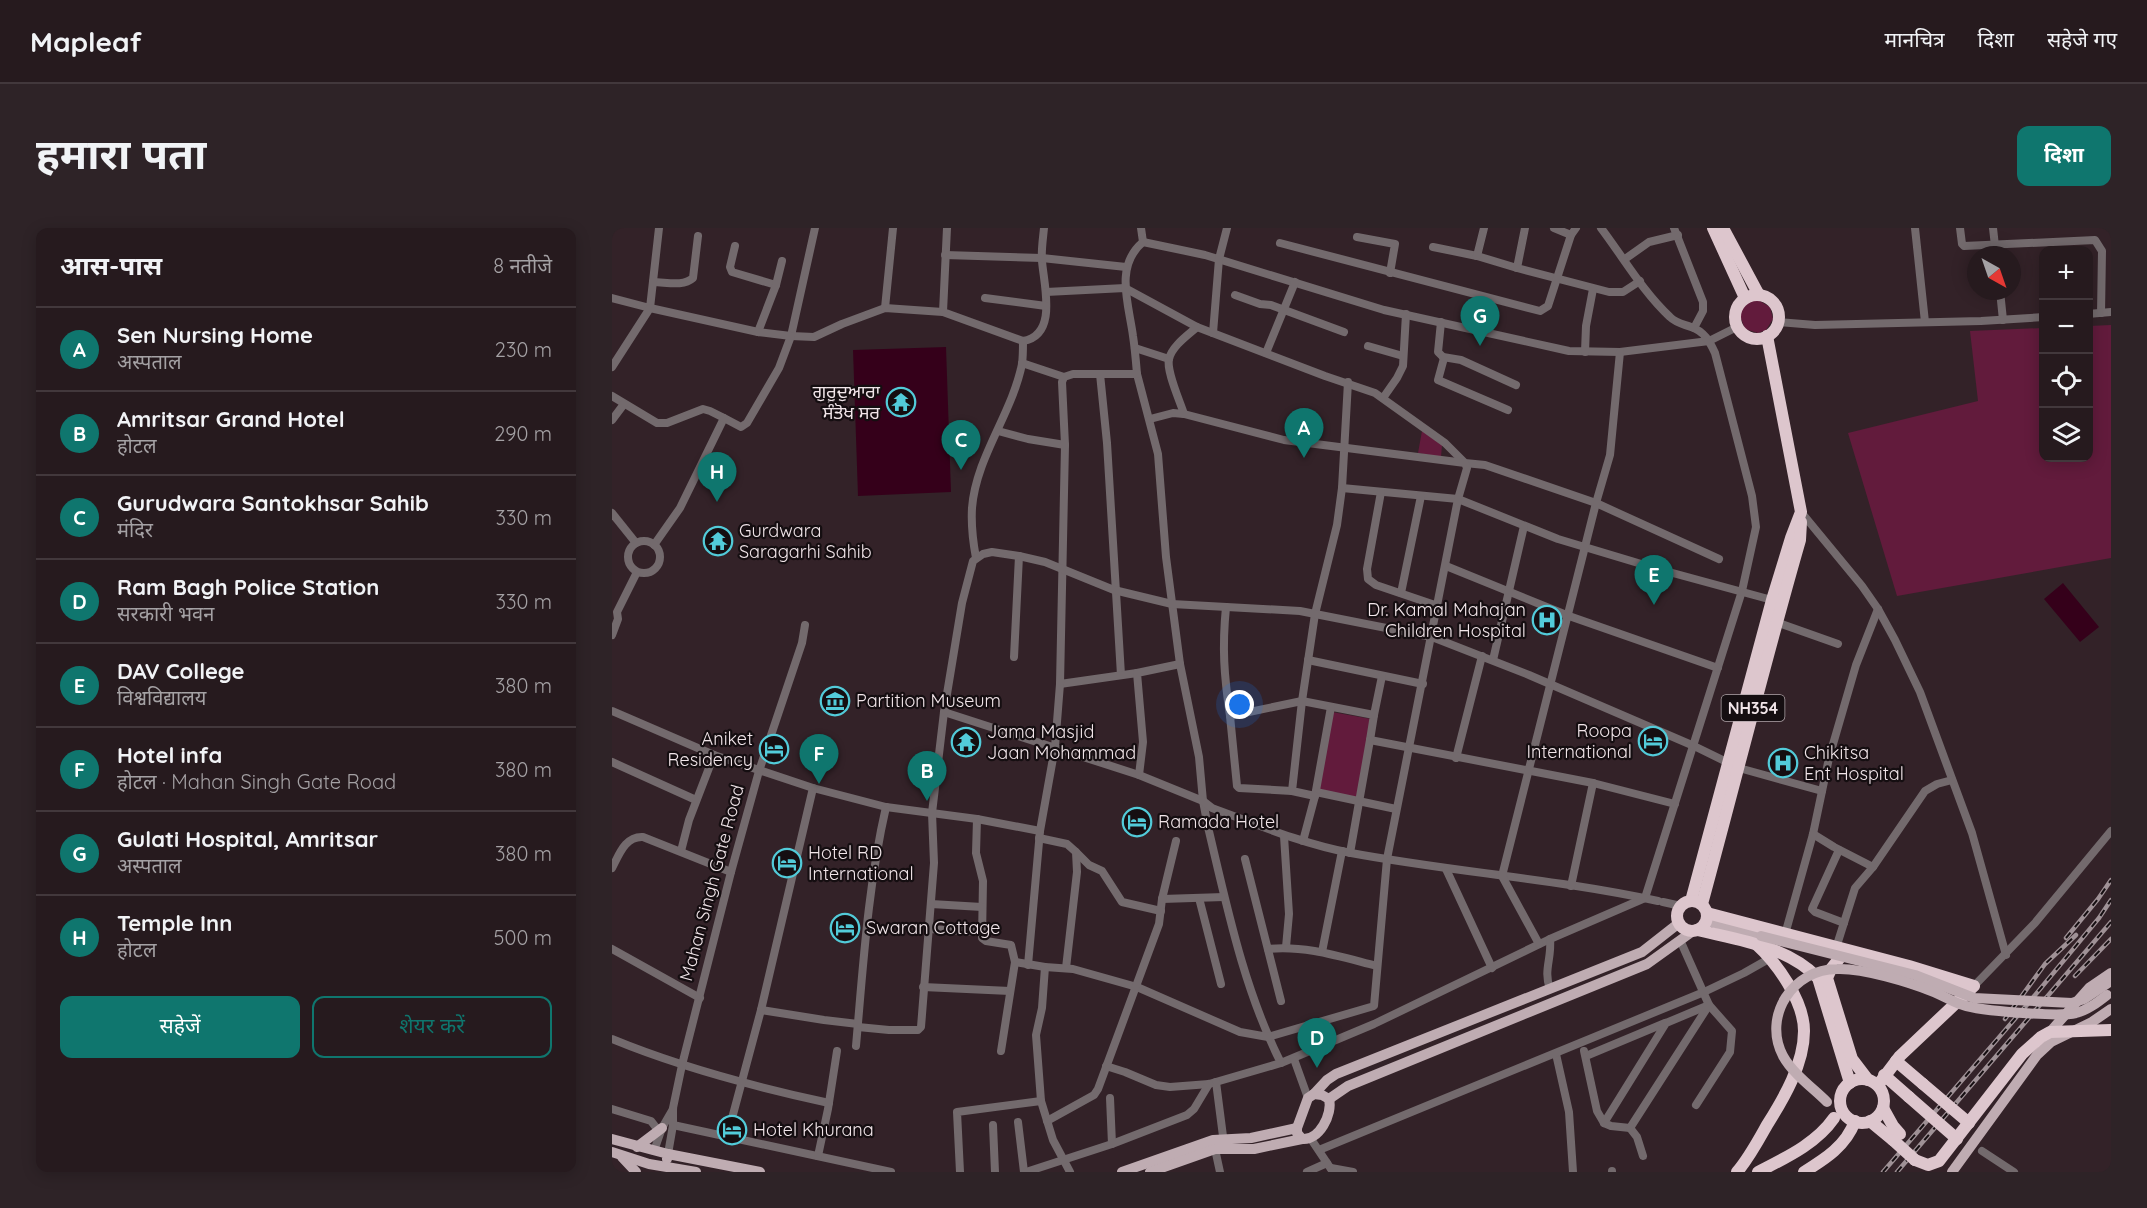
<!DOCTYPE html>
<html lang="hi">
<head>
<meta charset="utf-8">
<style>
  body { margin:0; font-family:Quicksand,"Noto Sans Devanagari","Noto Sans Gurmukhi",sans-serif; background:#2e2327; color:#f1f3f6 }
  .controls { position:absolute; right:18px; top:18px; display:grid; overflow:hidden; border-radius:12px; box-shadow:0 3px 15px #0003 }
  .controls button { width:54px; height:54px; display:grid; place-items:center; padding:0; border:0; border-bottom:2px solid #42383c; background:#261a1e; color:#f1f3f6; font:30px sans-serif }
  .compass { position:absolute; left:1355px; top:18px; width:54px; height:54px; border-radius:50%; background:#261a1e; box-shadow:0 3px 15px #0003; rotate:140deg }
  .you { position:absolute; left:628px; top:477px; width:21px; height:21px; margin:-15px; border:4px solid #fff; border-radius:50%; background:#1a73e8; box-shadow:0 0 0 9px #1a73e833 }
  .badge { display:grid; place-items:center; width:39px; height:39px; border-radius:50%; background:#0f766e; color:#fff; font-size:20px; font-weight:700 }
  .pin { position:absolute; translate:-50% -50px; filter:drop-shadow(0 2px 3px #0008) }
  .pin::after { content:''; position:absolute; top:32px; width:21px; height:18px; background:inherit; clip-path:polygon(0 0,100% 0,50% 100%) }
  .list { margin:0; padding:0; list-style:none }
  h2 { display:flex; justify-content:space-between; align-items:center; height:78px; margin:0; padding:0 24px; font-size:26px }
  h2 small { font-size:20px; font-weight:400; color:#a4a1a4 }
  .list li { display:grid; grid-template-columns:39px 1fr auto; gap:18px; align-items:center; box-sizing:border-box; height:84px; padding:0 24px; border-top:2px solid #42383c }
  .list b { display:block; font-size:22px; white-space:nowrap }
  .list p { margin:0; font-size:20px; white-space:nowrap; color:#a4a1a4 }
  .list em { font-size:20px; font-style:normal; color:#a4a1a4 }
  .actions { display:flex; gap:12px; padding:18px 24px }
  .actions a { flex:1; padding:14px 0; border:2px solid #0f766e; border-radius:12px; text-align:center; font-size:21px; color:#0f766e }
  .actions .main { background:#0f766e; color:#fff }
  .icon { flex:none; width:33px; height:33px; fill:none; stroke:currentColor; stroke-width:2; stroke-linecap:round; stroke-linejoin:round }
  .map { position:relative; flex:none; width:1499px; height:944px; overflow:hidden; border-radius:12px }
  header { display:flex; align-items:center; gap:36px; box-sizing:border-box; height:84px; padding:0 30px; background:#261a1e; border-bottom:2px solid #42383c }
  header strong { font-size:28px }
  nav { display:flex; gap:33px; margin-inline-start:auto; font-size:21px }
  .intro { display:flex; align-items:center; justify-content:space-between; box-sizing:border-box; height:144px; padding:0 36px }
  h1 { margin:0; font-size:42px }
  .button { padding:15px 27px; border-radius:12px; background:#0f766e; color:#fff; font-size:21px; font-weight:700 }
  main { display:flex; gap:36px; padding:0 36px }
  aside { flex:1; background:#261a1e; border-radius:12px; box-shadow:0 3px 15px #0003 }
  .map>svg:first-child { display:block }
  .green { fill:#621b3c }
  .water { fill:#35001a }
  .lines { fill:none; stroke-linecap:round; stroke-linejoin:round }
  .minor { stroke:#736a6d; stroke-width:8 }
  .major { stroke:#bfacb2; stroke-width:10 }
  .highway { stroke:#ddc6cd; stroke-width:12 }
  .rail-casing { stroke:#9f9196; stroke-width:4.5 }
  .rail { stroke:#150e11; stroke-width:2; stroke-dasharray:7; stroke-linecap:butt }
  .major-bridge { stroke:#bfacb2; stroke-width:10 }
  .highway-bridge { stroke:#ddc6cd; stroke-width:12 }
  .labels { text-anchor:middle; stroke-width:4.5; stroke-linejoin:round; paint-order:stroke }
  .shield { fill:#150e11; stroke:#afa4a8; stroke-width:1.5 }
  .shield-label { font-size:16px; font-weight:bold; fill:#f1e5e9 }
  .poi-label { font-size:18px; fill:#f1e5e9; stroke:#150e11; text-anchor:start }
  .street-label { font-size:18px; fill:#f1e5e9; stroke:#150e11 }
</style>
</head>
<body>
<header>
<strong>Mapleaf</strong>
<nav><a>मानचित्र</a><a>दिशा</a><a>सहेजे गए</a></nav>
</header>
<div class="intro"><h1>हमारा पता</h1><a class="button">दिशा</a></div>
<main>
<aside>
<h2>आस-पास<small>8 नतीजे</small></h2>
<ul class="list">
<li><span class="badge">A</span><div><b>Sen Nursing Home</b><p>अस्पताल</p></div><em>230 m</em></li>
<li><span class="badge">B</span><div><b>Amritsar Grand Hotel</b><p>होटल</p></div><em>290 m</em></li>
<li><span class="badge">C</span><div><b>Gurudwara Santokhsar Sahib</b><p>मंदिर</p></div><em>330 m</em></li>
<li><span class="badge">D</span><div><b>Ram Bagh Police Station</b><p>सरकारी भवन</p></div><em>330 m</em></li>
<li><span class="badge">E</span><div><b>DAV College</b><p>विश्वविद्यालय</p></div><em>380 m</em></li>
<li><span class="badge">F</span><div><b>Hotel infa</b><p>होटल · Mahan Singh Gate Road</p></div><em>380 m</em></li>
<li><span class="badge">G</span><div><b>Gulati Hospital, Amritsar</b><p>अस्पताल</p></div><em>380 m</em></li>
<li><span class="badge">H</span><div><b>Temple Inn</b><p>होटल</p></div><em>500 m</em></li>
</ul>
<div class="actions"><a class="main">सहेजें</a><a>शेयर करें</a></div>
</aside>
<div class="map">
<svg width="1499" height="944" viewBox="0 0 1499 944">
  <rect width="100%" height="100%" fill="#332228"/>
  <g class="green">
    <path d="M1146,72l12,7 3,12 -7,11 -8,3 -13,-4 -5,-13c2,-10 8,-15 18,-16z"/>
    <polygon points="1499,97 1499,330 1285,368 1236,205 1366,173 1358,103 1431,100 1432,230 1476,230 1477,98"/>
    <polygon points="810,203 830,217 829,229 806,225"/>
    <polygon points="720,484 759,491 745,570 705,562"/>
  </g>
  <g class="water">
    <polygon points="334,119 339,264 246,268 241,122"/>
    <polygon points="1451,355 1487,399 1468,414 1432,371"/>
  </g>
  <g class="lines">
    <g class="minor">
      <polyline points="203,0 179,108 202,109 230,96 273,80 331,84"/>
      <path d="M335,0l-4,84 80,29c35,-6 21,-55 19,-80 -1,-11 1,-22 2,-33"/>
      <polyline points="529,0 531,14"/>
      <polyline points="913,0 905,40 997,64 1011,64 1028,53"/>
      <polyline points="942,0 959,7"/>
      <polyline points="1062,0 1091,74 1091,83 1082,100"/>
      <polyline points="1303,0 1313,94"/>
      <polyline points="1348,0 1350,16 1352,18 1483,12 1490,23 1489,85"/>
      <polyline points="1381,0 1384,27"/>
      <polyline points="745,9 783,16 778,45"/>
      <polyline points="531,14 593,27 772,82 957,123 1008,124 1097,113 1125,99"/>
      <polyline points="668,15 928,83 936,78 959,7 964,0"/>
      <polyline points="123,18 118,39 120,44 164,57"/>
      <polyline points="821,19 865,28 905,40"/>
      <polyline points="333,27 430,30 514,39"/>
      <polyline points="865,28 872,0"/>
      <polyline points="1013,31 1037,14 1066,7"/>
      <path d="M41,54c13,0 30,5 40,-4l5,-42"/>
      <polyline points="1388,63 1391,92"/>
      <polyline points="434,64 513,60 585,99 713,148 763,165 833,215 853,235 873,237 984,275 1107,331"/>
      <polyline points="623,67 648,76 659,77 732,104"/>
      <polyline points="0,70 38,80 47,0"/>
      <polyline points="373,70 434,78"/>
      <polyline points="273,80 281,0"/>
      <polyline points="1476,86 1499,84"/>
      <polyline points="829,94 826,124 832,130 826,152 896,182"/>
      <polyline points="1166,94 1203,97 1369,93 1432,89"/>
      <polyline points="146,104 164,57 170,33"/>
      <polyline points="601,105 607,31 615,0"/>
      <polyline points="756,118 791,128"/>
      <polyline points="523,120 557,131"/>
      <polyline points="973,124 974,98 981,61"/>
      <polyline points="654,125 683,54"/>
      <polyline points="831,129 849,132 904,157"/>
      <polyline points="410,135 452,149"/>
      <polyline points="0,139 38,80 146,104 179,108 167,140 135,195 129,199 112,190 68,280 42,317"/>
      <polyline points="488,146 495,215 509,447"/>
      <path d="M525,146l21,80 8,103 14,107 19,93 4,44 5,26c19,80 36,163 73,236l93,-39 176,-85 95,-41 97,-307 14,-64 -4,-31 -37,-143c-5,-11 -11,-22 -24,-26 -8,-3 -15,-4 -21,-10 -27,-25 -47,-60 -69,-89"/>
      <polyline points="0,168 45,195 55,195 91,181 98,183 112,190"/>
      <polyline points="771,170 785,150 791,138 794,86"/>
      <path d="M572,186c-4,-13 -18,-43 -15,-55 3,-13 19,-24 28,-32"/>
      <polyline points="0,192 12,176"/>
      <polyline points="386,203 416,211 453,217"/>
      <polyline points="730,260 846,271 946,311 1046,341 1160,372"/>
      <polyline points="769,264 755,341 756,351 764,357 826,378"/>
      <polyline points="1189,284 1250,358 1266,381 1283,412 1308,464 1360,605 1394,727"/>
      <polyline points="0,285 24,315"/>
      <circle cx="32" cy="329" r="16"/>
      <path d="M364,330c-3,-16 -5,-33 -4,-50 4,-51 40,-94 50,-144 1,-7 1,-15 1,-23"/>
      <polyline points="834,338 957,388 1106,440"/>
      <polyline points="789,365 809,268"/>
      <path d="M614,379c-4,41 -2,68 4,109"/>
      <polyline points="1164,394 1226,416"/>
      <polyline points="0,407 6,391 5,384 25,344"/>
      <polyline points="402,429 407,328"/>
      <polyline points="696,432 811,456"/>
      <polyline points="881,432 912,298"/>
      <polyline points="448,456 525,445"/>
      <polyline points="0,483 102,527 201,560 274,579 365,591 428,603"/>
      <path d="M332,484l195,63 64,26 9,7c46,17 91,36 139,45 102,19 206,26 307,48"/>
      <polyline points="762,487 770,448"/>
      <polyline points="844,530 870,428"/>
      <polyline points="0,534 84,572"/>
      <polyline points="527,547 531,514 525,445 568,436"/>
      <polyline points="680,563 627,560 625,558 618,488 690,473 762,487 758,512 981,555 1063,576"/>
      <polyline points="704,564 784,581"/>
      <polyline points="703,568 719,479"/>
      <polyline points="365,591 364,625 371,653 370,710 374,713 399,717 403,734 389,823"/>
      <polyline points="1201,606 1222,619 1261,639"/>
      <polyline points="672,608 677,686 674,719"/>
      <polyline points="427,610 455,616 464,624 465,644 454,740"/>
      <polyline points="691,613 703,568 680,563 690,473 703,386 725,297 730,260 736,154"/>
      <polyline points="1227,622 1200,681 1203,684 1232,695"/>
      <polyline points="69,623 77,592 102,527"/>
      <polyline points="464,624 477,637 490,643 510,674 549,683"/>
      <polyline points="738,625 758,512"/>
      <polyline points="633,631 669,773"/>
      <path d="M0,640c7,-13 13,-32 31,-31l88,35"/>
      <polyline points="834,641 880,740"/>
      <polyline points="959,658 981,555"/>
      <polyline points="587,670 609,756"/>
      <polyline points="550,671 612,669"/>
      <polyline points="1051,674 1069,678"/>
      <polyline points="319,676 370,679"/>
      <polyline points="317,701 369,704"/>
      <polyline points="1172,710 1201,606 1217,530 1244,437 1266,381"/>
      <path d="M938,711c2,20 -7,31 0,50"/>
      <polyline points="927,716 890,648 984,275 998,227 1008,124"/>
      <polyline points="1224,720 1243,660 1261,639 1313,563 1325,556 1340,552"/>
      <polyline points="0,721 88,770"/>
      <path d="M656,721c37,-4 73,8 109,17"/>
      <polyline points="710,724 730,623"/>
      <polyline points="403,734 433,739 461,741 525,759 628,804 656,809 762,778 775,631 846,271 855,240 853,235 672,212 572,186 561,185 538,191"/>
      <path d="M416,737l12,-134 15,-84 5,-63 5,-239 -3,-63 2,-5 9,-3h64c-1,-12 -2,-25 -4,-38 -4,-31 -19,-70 10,-94"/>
      <polyline points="433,739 430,780 424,807 429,873 441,912 458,944"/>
      <polyline points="1362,758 1423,695 1499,603"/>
      <polyline points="311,759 398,763"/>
      <polyline points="149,782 212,792 246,796"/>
      <polyline points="246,799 277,802 306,802 309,799 322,635 320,585 332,484 350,375 361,333 371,326 380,324 407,328 433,334 502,362 560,376 688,383 820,409 917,447 1082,518 1127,540 1210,563"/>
      <path d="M0,811c70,29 143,48 217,64"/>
      <path d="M244,818c7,-79 12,-161 30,-239"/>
      <polyline points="972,823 985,883 992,895"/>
      <polyline points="944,826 957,884 961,944"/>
      <polyline points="974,828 1053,795"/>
      <polyline points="682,831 696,870"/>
      <polyline points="494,838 513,844 544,857 558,859 597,856 669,835"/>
      <polyline points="604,854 612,916"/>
      <polyline points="498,870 500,916"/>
      <polyline points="0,881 39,893 46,902"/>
      <polyline points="435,893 482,867 486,861 547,696 550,671 564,613"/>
      <polyline points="406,894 412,944"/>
      <polyline points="61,897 279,944"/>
      <polyline points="381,897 383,944"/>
      <polyline points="1018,900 999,898 992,895 1054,795 1097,777 1120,803 1118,824 1084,877"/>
      <polyline points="115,909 149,782 201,560"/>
      <polyline points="699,911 721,944"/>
      <polyline points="603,921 608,944"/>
      <polyline points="707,922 1092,764 1132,745 1162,728"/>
      <polyline points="42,923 50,900 61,881"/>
      <polyline points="1370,923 1402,944"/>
      <polyline points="56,926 61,897 61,880 70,837 119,644 147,543 190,415 193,397"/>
      <polyline points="206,928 216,881 225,823"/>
      <polyline points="1031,928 1025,909 1018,900 1097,777 1068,712"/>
      <polyline points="719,940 741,944"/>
      <polyline points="1000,943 1000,944"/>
      <polyline points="348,944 345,884 429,873"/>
      <polyline points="414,944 500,916 575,887 582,881 597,856"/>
      <polyline points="695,944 715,935"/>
    </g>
    <g class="major">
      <polyline points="1094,693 1149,708"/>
      <polyline points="1438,804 1477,760 1499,745"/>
      <polyline points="702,866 715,852 724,846 1030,724 1067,695"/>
      <path d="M702,866l8,1 7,4c4,15 -10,42 -27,40l-5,-6v-5l11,-30z"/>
      <polyline points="717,871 736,858 1035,736 1081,703"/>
      <polyline points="0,911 56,926 55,931"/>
      <polyline points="25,919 50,900"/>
      <polyline points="0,924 37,936 84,944"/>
      <polyline points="56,926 148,944"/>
      <polyline points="10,929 24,944"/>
      <polyline points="510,944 601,912 639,910 685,900"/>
      <polyline points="538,944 603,921 642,921 690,911"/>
      <polyline points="1340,944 1425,827 1439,814 1480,794 1499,781"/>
    </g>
    <g class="highway">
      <polyline points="1101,0 1133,70"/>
      <polyline points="1111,0 1147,67"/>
      <circle cx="1145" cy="89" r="22"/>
      <polyline points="1079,673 1160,372 1179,310 1189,284 1155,108"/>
      <circle cx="1080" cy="688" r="15"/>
      <path d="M1090,676c33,-121 63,-243 98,-364l1,-18"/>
      <polyline points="1095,685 1297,738 1362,758 1288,828 1266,857"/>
      <path d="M1085,702c42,10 90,16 121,48l32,105"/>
      <polyline points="1234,722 1219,741 1215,750 1240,831 1256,852"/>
      <polyline points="1284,833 1311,856"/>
      <polyline points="1272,847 1297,869"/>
      <circle cx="1250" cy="873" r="22"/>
      <polyline points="1271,880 1281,898 1288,906"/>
      <polyline points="1258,893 1281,912"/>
      <polyline points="1303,932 1316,937 1327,933 1410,826 1429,809 1438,804 1499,802"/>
      <path d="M1125,944c12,-14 21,-31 30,-47 17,-27 37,-61 37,-94 0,-30 -27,-68 -48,-87"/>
      <path d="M1146,944c27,-14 58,-28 76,-54"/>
      <path d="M1192,944c21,-13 42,-26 51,-51"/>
    </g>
    <g class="rail-casing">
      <g id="rail">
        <polyline points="1454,710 1486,671 1499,652"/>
        <polyline points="1463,748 1499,711"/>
        <polyline points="1393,791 1433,736 1464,707"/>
        <polyline points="1271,944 1414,778 1487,690 1499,672"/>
        <polyline points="1285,944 1499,694"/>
      </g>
    </g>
    <use href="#rail" class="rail"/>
    <g class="major-bridge">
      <polyline points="1149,708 1303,747 1362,770 1460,775 1472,771 1499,753"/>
      <path d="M1215,874c-14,-14 -34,-28 -44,-46 -21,-40 10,-87 54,-87 26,-1 72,13 97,23 10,4 19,10 29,13 17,6 95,12 113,8 12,-3 22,-11 31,-18"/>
    </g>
    <g class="highway-bridge">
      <polyline points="1311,856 1357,895"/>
      <polyline points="1297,869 1345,911"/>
      <polyline points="1281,912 1303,932"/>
    </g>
  </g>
  <defs>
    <g id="temple-ring" transform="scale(1.5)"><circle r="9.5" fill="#150e11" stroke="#52cbd9" stroke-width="1.5"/><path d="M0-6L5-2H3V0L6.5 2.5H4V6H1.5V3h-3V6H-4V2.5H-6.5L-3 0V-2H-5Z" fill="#52cbd9"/></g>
    <g id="hospital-ring" transform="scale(1.5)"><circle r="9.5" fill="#150e11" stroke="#52cbd9" stroke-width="1.5"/><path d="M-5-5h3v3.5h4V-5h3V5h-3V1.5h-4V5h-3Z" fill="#52cbd9"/></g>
    <g id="museum-ring" transform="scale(1.5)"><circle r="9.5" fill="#150e11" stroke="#52cbd9" stroke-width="1.5"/><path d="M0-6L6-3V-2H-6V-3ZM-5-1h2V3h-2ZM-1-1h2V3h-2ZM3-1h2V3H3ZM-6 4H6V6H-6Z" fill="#52cbd9"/></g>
    <g id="hotel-ring" transform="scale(1.5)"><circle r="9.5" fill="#150e11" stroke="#52cbd9" stroke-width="1.5"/><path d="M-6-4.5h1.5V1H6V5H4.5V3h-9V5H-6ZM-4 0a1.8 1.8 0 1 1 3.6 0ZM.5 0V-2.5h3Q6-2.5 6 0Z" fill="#52cbd9"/></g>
  </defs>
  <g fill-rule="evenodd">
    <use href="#temple-ring" x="289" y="174"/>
    <use href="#temple-ring" x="106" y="313"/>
    <use href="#hospital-ring" x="935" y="392"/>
    <use href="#museum-ring" x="223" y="473"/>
    <use href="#hotel-ring" x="1041" y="513"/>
    <use href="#temple-ring" x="354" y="514"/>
    <use href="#hotel-ring" x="162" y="521"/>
    <use href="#hospital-ring" x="1171" y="535"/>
    <use href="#hotel-ring" x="525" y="594"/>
    <use href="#hotel-ring" x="175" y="635"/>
    <use href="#hotel-ring" x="233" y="700"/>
    <use href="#hotel-ring" x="120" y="902"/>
  </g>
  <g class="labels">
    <rect class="shield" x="1109.5" y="467" width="63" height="26" rx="4.5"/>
    <g class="shield-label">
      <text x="1141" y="486">NH354</text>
    </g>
    <g class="poi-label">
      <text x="268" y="170" text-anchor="end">ਗੁਰੂਦੁਆਰਾ<tspan x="268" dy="21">ਸੰਤੋਖ ਸਰ</tspan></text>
      <text x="127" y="309">Gurdwara<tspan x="127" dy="21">Saragarhi Sahib</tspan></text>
      <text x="914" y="388" text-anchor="end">Dr. Kamal Mahajan<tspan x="914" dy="21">Children Hospital</tspan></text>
      <text x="244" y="479">Partition Museum</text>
      <text x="1020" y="509" text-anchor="end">Roopa<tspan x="1020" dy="21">International</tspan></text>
      <text x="375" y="510">Jama Masjid<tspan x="375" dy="21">Jaan Mohammad</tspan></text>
      <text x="141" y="517" text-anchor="end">Aniket<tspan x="141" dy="21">Residency</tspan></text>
      <text x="1192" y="531">Chikitsa<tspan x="1192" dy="21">Ent Hospital</tspan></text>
      <text x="546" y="600">Ramada Hotel</text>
      <text x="196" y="631">Hotel RD<tspan x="196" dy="21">International</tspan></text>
      <text x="254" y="706">Swaran Cottage</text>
      <text x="141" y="908">Hotel Khurana</text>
    </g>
    <g class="street-label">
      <text transform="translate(100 655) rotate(-75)" y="6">Mahan Singh Gate Road</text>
    </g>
  </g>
</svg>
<div class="controls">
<button>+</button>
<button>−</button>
<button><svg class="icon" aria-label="locate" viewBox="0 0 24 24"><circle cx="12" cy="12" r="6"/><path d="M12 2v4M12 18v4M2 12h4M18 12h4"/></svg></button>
<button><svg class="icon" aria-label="layers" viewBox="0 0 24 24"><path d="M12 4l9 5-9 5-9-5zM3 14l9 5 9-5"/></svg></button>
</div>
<svg class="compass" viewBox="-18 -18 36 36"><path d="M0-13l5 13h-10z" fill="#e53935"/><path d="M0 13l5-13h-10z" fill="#a4a1a4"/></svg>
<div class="you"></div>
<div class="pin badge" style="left:692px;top:230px">A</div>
<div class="pin badge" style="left:315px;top:573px">B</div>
<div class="pin badge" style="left:349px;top:242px">C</div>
<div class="pin badge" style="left:705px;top:840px">D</div>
<div class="pin badge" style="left:1042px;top:377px">E</div>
<div class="pin badge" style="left:207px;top:556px">F</div>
<div class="pin badge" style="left:868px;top:118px">G</div>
<div class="pin badge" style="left:105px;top:274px">H</div>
</div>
</main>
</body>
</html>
